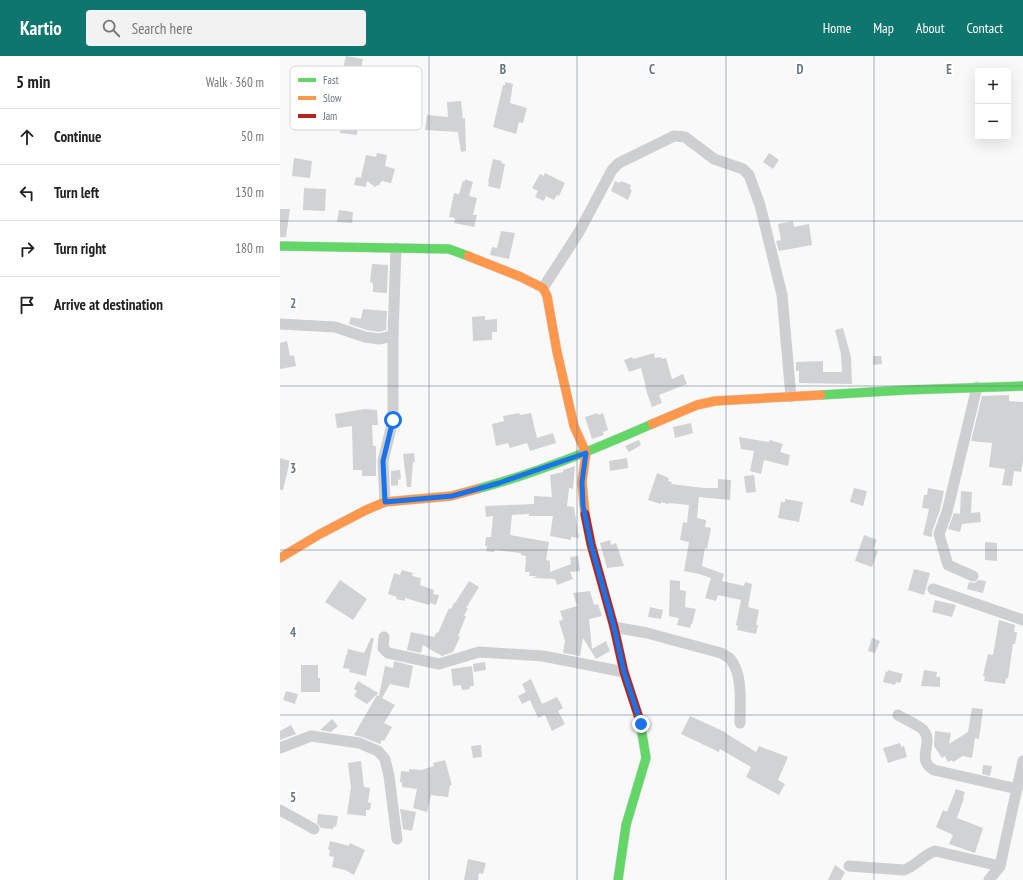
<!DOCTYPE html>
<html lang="en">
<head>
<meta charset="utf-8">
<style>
  body { margin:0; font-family:"PT Sans Narrow",sans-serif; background:#f2f2f2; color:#222 }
  .controls { position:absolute; right:12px; top:12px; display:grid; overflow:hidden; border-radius:4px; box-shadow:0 4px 16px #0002 }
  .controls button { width:36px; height:36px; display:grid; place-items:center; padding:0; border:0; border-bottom:1px solid #e0e0e0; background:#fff; color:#222; font:20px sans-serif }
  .stop { position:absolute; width:12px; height:12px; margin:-9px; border:3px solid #1a73e8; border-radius:50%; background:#fff }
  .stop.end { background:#1a73e8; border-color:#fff; box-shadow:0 1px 4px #0008 }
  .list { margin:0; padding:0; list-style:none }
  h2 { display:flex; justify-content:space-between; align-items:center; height:52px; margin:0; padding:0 16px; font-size:17px }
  h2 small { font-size:13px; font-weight:400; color:#767676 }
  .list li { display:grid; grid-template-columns:26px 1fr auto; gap:12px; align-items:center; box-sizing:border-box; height:56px; padding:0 16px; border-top:1px solid #e0e0e0 }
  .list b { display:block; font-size:15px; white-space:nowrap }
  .list em { font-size:13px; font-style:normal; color:#767676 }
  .icon { flex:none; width:22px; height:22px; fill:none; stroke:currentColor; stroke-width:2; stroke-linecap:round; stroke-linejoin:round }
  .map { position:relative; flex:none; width:743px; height:824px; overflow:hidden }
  header { display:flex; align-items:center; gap:24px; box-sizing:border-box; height:56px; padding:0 20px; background:#0f766e; color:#fff }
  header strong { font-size:19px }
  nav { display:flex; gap:22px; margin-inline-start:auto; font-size:14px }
  .search { width:280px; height:36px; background:#f2f2f2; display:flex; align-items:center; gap:10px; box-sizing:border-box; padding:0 14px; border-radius:4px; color:#767676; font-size:15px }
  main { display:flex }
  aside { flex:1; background:#fff }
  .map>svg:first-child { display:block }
  .building { fill:#d0d2d3 }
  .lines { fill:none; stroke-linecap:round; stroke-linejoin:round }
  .fast-casing { stroke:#d5d6d7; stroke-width:10 }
  .slow-casing { stroke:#d5d6d7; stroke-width:10 }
  .jam-casing { stroke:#d5d6d7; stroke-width:10 }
  .street { stroke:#cecfd0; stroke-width:11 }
  .fast { stroke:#63d668; stroke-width:9 }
  .slow { stroke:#ff974d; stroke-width:9 }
  .jam { stroke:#b3261e; stroke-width:9 }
  .route { stroke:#1a73e8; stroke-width:5 }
  .grid { fill:none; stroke:#657683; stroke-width:1; stroke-opacity:0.55 }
  .key { fill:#fff; stroke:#d1d6da; stroke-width:1 }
  .key-label { font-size:11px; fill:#657683 }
  .grid-label { font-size:13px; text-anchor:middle; font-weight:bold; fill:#657683; stroke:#fff; stroke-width:4; stroke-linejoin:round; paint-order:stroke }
</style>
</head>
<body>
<header>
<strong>Kartio</strong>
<div class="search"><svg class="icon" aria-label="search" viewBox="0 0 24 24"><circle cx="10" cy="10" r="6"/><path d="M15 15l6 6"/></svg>Search here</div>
<nav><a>Home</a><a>Map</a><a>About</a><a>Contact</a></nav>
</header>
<main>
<aside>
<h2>5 min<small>Walk · 360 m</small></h2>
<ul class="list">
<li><svg class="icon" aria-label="ahead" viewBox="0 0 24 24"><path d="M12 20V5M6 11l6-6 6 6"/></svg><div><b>Continue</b></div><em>50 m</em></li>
<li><svg class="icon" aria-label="left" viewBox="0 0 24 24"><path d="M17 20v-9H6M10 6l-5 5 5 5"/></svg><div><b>Turn left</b></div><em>130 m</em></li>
<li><svg class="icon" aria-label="right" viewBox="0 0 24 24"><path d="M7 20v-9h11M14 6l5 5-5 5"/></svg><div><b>Turn right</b></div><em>180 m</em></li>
<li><svg class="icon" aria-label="arrive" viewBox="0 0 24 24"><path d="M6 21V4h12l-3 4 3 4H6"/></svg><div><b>Arrive at destination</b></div></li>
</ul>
</aside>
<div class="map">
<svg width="743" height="824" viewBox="0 0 743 824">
  <rect width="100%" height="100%" fill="#f9f9f9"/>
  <g class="building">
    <polygon points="66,0 83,3 72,47 76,48 71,65 78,66 77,79 60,77 62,59 52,56"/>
    <polygon points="225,26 233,28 230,47 247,52 243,67 239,66 236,78 213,71 223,29 225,29"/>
    <polygon points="181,45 183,63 185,62 186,95 181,96 178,76 145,74 147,59 168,61 167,46"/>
    <polygon points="97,97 107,99 105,110 115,113 111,127 102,125 98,130 97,129 95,131 87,125 86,131 74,129 76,121 83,122 81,121 86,99 96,101"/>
    <polygon points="489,97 499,104 493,113 483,106"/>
    <polygon points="14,102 32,105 30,122 12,120"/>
    <polygon points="213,103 222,105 221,107 225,108 220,133 208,130 209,127 208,126"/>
    <polygon points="265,117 285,127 279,140 277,139 274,144 266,140 264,145 255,141 258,135 252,132 260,118 264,120"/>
    <polygon points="185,123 193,126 189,140 197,142 193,159 197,159 194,171 174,167 175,162 169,161 174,137 179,138 183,125 185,125"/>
    <polygon points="335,125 340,127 341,125 351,129 350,133 352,134 348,144 331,135"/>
    <polygon points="24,132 46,133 45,155 23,154"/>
    <polygon points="0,153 10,153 6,181 0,181"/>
    <polygon points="59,154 73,156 72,167 57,166"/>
    <polygon points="513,165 514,171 529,168 532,189 499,195 496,185 501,184 498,168"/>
    <polygon points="221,175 235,177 229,203 210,199 212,191 217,192"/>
    <polygon points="92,208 108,209 107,237 93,236 93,227 90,226"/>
    <polygon points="83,253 107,255 106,274 99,276 87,274 69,268 71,261 81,263"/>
    <polygon points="205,260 205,264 217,263 217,276 212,276 212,284 193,285 192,261"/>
    <polygon points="563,272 571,301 572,328 519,327 519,315 516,315 516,306 543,305 543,316 562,316 561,298 555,274"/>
    <polygon points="7,285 10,300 14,299 16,310 0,313 0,287"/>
    <polygon points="374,297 375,302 381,301 382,303 386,302 392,323 403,318 407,328 379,339 382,347 372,351 365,331 366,331 361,312 349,316 344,304 352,301 353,303"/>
    <polygon points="593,300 601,300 602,308 593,309"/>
    <polygon points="729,339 729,345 743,346 743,405 741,416 734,415 732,430 722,429 725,413 709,411 712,387 691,385 702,340"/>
    <polygon points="84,353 97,354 98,369 92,369 93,390 96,390 96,420 82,420 82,414 73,414 72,370 57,372 55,358"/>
    <polygon points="239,357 240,359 251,357 257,382 273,377 276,387 250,395 247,387 230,392 228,387 216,390 212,368 224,365 223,360"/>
    <polygon points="318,357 318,359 323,357 328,374 323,376 324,379 312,383 305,361"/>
    <polygon points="411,367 413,377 395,382 393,371"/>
    <polygon points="459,381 489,386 490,384 503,388 500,396 510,399 508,410 484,404 481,418 470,415 474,395 461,393"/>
    <polygon points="359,384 361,389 349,396 345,390"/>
    <polygon points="134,397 135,406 133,406 131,431 127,431 123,398"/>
    <polygon points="0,402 10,405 3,434 0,434"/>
    <polygon points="347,402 348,412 330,415 329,405"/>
    <polygon points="295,410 293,433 289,432 287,450 294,451 299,482 291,481 291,484 270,480 273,460 249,460 249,458 232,459 230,479 269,486 266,504 270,505 270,516 291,508 290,501 298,500 300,515 290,516 293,523 277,529 275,523 253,522 257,520 249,520 250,516 245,516 246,500 241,499 241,497 215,494 214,496 206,495 207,490 205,490 206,481 211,481 213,460 206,461 205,450 254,448 254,440 272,441 270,419 283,416 283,414"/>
    <polygon points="120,414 121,423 118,424 118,429 111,430 111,415"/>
    <polygon points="377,417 389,422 388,425 392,426 391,428 424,432 438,432 438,423 451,424 450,444 419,441 417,462 426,464 425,471 431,472 427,493 425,492 422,510 444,518 442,525 464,530 465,526 472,528 468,551 479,554 476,569 478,569 476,578 457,574 458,570 456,569 461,544 438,539 436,545 425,542 431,522 419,518 404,515 409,486 400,484 403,466 407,467 409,449 389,447 388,448 381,446 381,448 368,444"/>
    <polygon points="474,419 476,436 466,437 464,420"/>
    <polygon points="574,432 587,435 583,450 570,446"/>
    <polygon points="648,432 664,435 660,454 652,476 652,481 643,479 649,453 642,452 644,439 647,439"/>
    <polygon points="681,435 692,436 691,457 700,456 701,466 682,468 680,476 668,473 674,457 680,458"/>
    <polygon points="505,443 523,446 519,466 498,462 501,446 505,446"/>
    <polygon points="584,479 597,484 593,493 598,495 592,511 575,505"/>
    <polygon points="330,484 331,489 336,487 344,510 327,512 320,487"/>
    <polygon points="705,486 717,487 717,505 705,504"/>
    <polygon points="634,513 650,517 644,539 628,534"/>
    <polygon points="122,514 133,517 132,520 141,522 140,529 154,534 153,538 159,539 156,549 150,547 149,549 125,542 125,545 116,543 117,541 108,538 114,517 120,519"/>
    <polygon points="60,524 87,543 73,564 45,546"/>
    <polygon points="390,524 400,525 400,534 406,535 405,551 416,553 412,568 411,568 410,572 397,569 399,562 389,560"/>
    <polygon points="699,524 706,525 703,537 687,533 689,526 694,527"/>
    <polygon points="189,525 199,531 186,552 188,552 184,560 186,560 178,580 180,581 173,596 162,600 143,589 141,597 127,594 131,576 154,581 157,576 158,577 169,552 171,553 174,547 175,547"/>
    <polygon points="310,535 314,549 318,548 322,560 309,563 312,593 326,585 330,595 316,603 303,582 300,600 283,597 285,585 279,565 283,564 280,555 297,550 293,537"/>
    <polygon points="655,544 676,549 672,561 652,556"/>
    <polygon points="370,551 383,554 381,563 368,561"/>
    <polygon points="719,564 735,569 734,576 737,576 735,588 733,588 728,623 726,622 725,628 704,625 705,621 703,620 708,598 713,599"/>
    <polygon points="91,582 94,582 86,620 69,616 70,613 63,612 66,599 67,599 68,593 84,597"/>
    <polygon points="592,582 600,585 595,597 588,595"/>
    <polygon points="114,605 133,610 129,632 110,628 102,642 115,649 104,667 112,671 104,685 102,684 100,688 82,681 74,679 97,639 99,640 105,610 113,612"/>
    <polygon points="205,606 206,614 194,616 193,608"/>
    <polygon points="21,609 38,609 38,622 40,622 40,636 21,636"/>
    <polygon points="192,610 194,630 190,630 190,633 182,634 181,629 173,630 171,613"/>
    <polygon points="608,614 623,618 620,627 616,626 615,629 603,626 606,615 608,616"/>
    <polygon points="644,614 657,616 656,621 660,621 660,631 641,630"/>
    <polygon points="251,623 262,648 277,641 283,652 278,655 285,668 272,675 265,659 258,662 250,644 242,648 238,640 246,636 242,628"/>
    <polygon points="78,625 98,637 87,648 74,640 77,635 74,633"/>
    <polygon points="6,635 18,638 15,648 3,644"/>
    <polygon points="692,652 703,653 699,683 695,682 692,702 683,700 673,706 672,704 668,706 665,700 662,702 654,690 655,675 671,677 669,688 688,676"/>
    <polygon points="410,660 447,677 447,678 476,696 479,690 508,701 498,724 505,728 499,739 466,721 471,711 440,693 439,696 401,678"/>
    <polygon points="52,663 58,670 51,676 40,674"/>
    <polygon points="11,669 16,678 0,684 0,675"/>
    <polygon points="620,687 621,691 624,690 627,701 608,707 603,692"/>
    <polygon points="201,689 202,701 193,702 191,690"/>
    <polygon points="165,704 172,729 170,729 168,741 151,739 147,756 133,752 137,733 122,731 122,726 120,726 121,715 129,716 129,713 141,714 154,710 153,707"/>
    <polygon points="81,705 84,731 90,732 88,746 91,747 90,754 86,754 86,760 67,758 71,731 68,707"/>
    <polygon points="703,709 712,710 710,720 702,718"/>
    <polygon points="676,733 685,736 683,741 684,742 677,762 703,772 695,797 669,788 673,779 656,771 663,754 667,756"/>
    <polygon points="120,753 136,756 132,775 123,773"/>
    <polygon points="38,758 58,760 56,771 54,770 53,773 41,772 37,767"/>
    <polygon points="50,785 69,790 70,787 85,794 74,819 65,814 52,811 54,801 49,800 50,794 48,793"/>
    <polygon points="188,803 206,807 203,818 199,817 198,824 184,824"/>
    <polygon points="555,809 565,816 561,824 548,824"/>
  </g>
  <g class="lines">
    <g class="fast-casing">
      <g id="fast">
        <polyline points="0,190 169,193 188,200"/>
        <polyline points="541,339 626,334 743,330"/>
        <path d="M197,433c60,-16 118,-40 175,-65"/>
        <polyline points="338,824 346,769 366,702 360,665"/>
      </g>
    </g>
    <g class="slow-casing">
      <g id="slow">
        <polyline points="188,200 241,221 263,232 267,240 277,296 294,370 306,397 302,426 305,458"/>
        <polyline points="372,368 417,349 435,345 541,339"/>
        <polyline points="0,502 40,478 86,454 105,446 171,440 197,433"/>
      </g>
    </g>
    <g class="jam-casing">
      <polyline id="jam" points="305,458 311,488 334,571 344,616 360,665"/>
    </g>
    <g class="street">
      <polyline points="263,232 299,176 332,114 339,107 394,80 405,81 434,103 463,113 469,119 480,149 502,239 511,341"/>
      <polyline points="0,268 55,271 85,281 99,283 113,280"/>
      <polyline points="105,446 103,405 113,364 113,280 116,192"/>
      <polyline points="693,520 668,509 659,478 667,456 697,331"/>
      <polyline points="653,533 743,564"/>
      <path d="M334,571l33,6 74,20c3,2 8,4 10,7 12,15 9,45 9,63"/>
      <polyline points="104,581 103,592 108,597 159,608 199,596 263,600 344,616"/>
      <path d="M618,659c6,4 23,11 26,16 10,13 -9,28 10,39l83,19"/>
      <polyline points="0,692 31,680 79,687 98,695 105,703 109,720 117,783"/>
      <polyline points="0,754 34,773"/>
      <path d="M569,810l55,4c12,-4 19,-15 31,-19l65,15"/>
      <polyline points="709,824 720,810 743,705"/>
    </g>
    <use href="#fast" class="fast"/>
    <use href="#slow" class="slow"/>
    <use href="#jam" class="jam"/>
  </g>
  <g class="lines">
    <polyline class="route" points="113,364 103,405 105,446 172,440 219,427 306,397 302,426 303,450 311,488 334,571 344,616 361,668"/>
  </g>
  <path class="grid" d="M149,0v824M297,0v824M446,0v824M594,0v824M0,165h743M0,330h743M0,494h743M0,659h743"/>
  <rect x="10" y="10" width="132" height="64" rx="6" class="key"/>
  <rect x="18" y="22" width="18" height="4" fill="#63d668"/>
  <rect x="18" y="40" width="18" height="4" fill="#ff974d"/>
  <rect x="18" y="58" width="18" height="4" fill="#b3261e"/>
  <g class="key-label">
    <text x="43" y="28">Fast</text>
    <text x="43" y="46">Slow</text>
    <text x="43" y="64">Jam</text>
  </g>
  <g class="grid-label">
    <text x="223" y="18">B</text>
    <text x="372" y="18">C</text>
    <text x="520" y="18">D</text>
    <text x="669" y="18">E</text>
    <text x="13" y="252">2</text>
    <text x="13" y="417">3</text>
    <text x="13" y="581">4</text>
    <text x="13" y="746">5</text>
  </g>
</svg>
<div class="controls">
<button>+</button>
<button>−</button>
</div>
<div class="stop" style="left:113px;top:364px"></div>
<div class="stop end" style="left:361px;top:668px"></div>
</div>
</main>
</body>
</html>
